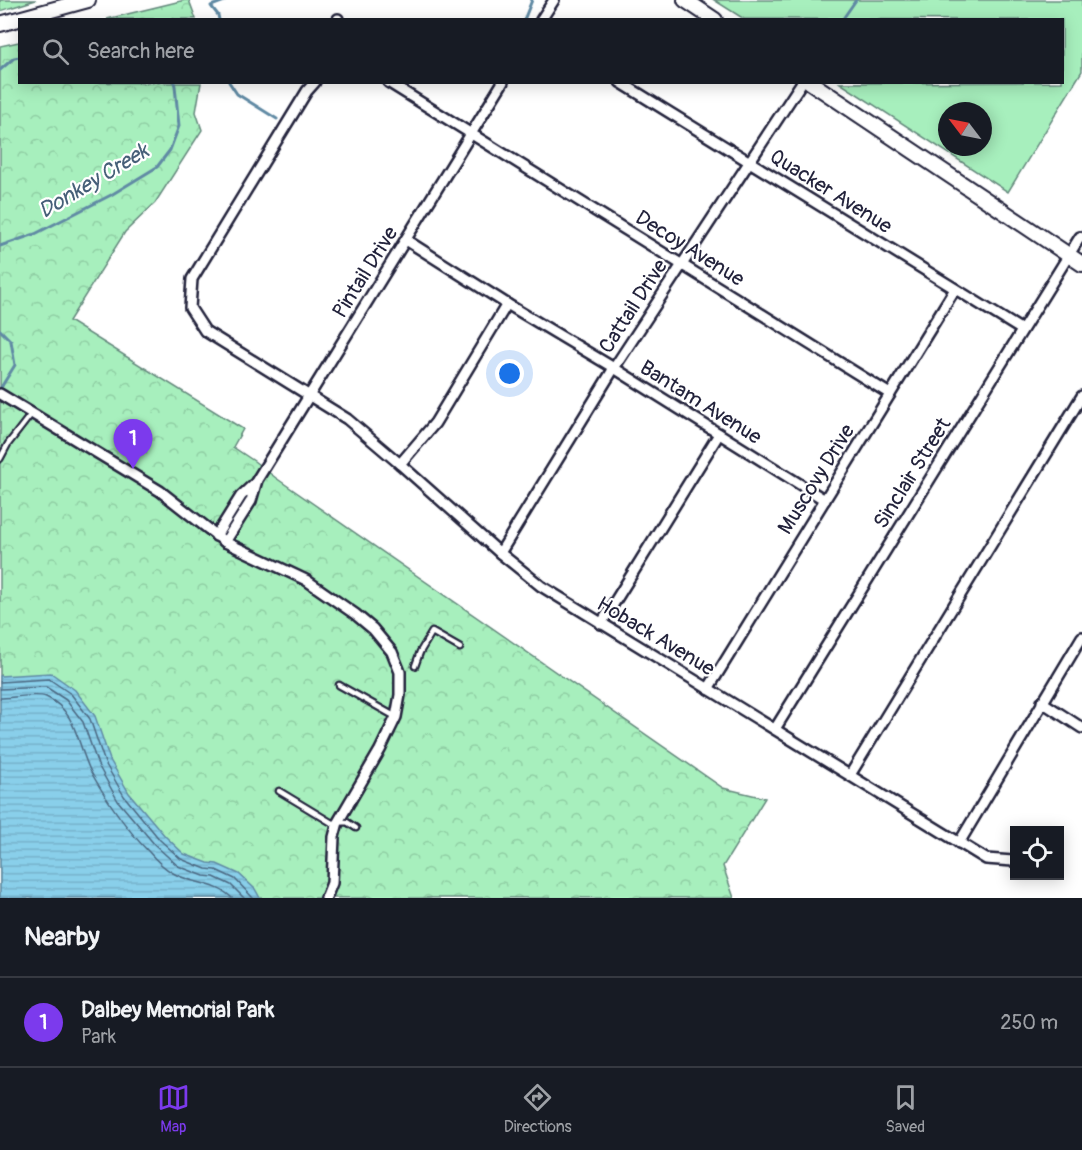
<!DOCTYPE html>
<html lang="en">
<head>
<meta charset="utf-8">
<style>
  body { margin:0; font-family:Pangolin,sans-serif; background:#242831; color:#f1f3f6 }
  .controls { position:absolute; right:18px; bottom:18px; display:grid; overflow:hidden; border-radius:0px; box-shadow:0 3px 15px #0003 }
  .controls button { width:54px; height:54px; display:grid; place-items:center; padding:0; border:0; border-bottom:2px solid #363941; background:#171b24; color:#f1f3f6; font:30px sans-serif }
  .compass { position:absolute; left:938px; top:102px; width:54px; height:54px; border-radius:50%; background:#171b24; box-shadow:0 3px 15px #0003; rotate:302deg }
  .you { position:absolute; left:510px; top:374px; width:21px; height:21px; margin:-15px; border:4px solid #fff; border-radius:50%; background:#1a73e8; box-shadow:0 0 0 9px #1a73e833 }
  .badge { display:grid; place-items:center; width:39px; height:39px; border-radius:50%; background:#7c3aed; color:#fff; font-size:20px; font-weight:700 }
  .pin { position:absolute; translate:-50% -50px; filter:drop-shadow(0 2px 3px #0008) }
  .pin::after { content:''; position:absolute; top:32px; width:21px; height:18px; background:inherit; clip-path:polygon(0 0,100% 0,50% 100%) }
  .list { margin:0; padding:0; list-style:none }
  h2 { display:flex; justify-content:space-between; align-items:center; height:78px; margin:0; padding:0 24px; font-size:26px }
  h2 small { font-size:20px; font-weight:400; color:#9ea1a6 }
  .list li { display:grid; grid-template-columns:39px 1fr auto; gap:18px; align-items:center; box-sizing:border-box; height:90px; padding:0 24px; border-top:2px solid #363941 }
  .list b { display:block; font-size:22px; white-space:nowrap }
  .list p { margin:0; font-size:20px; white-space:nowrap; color:#9ea1a6 }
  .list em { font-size:20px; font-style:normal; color:#9ea1a6 }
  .icon { flex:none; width:33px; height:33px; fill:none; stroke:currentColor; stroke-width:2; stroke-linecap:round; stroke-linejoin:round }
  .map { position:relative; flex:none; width:1082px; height:898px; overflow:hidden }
  .search { position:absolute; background:#171b24; box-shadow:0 3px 15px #0003; left:18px; right:18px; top:18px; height:66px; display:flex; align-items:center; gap:15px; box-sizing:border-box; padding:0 21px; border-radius:0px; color:#9ea1a6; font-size:22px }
  .sheet { height:168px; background:#171b24 }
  nav { display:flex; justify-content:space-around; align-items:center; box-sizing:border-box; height:84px; border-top:2px solid #363941; background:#171b24; font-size:16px; color:#9ea1a6 }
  nav a { display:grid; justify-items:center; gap:3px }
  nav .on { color:#7c3aed }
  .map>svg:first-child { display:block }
  .grass { fill:#a7efbd; stroke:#64887c; stroke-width:1.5; fill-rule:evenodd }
  .forest { fill:url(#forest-crowns); stroke:#64887c; stroke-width:1.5 }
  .water { fill:url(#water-rules); stroke:#608aa4; stroke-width:1.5 }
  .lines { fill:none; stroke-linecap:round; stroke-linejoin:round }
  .shore { stroke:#4b6781; stroke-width:1.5 }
  .stream { stroke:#608aa4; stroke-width:3 }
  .service-casing { stroke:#22223b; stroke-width:9 }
  .minor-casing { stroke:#22223b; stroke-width:14 }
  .secondary-casing { stroke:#22223b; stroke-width:18 }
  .service { stroke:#fff; stroke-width:4.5 }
  .minor { stroke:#fff; stroke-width:9 }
  .secondary { stroke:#fff; stroke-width:14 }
  .labels { text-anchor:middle; stroke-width:4.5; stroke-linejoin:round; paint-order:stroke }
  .street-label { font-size:21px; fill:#22223b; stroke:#fff }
  .water-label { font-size:22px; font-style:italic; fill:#465f78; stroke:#fff }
</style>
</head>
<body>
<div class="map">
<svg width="1082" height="898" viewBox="0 0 1082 898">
  <defs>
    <pattern id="forest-crowns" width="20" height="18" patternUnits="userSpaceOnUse" patternTransform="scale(1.5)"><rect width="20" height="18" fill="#a7efbd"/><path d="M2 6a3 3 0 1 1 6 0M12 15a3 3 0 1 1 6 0" fill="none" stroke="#8fcda3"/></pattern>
    <pattern id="water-rules" width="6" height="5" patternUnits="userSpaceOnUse" patternTransform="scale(1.5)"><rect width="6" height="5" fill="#89cfea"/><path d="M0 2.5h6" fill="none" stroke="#76b1ca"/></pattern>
  </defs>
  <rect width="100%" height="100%" fill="#fff"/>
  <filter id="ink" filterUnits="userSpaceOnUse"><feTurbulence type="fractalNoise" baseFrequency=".0167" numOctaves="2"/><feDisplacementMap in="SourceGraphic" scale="12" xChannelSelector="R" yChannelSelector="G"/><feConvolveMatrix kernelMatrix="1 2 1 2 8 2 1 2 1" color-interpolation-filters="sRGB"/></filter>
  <g filter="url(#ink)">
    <g class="grass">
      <polygon points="0,0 36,0 0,11"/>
      <path d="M714,0h368v71l-74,121 -168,-109 222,-1v-62l-318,-1zM947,111h36v36h-36z"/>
    </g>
    <g class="forest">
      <polygon points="185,0 189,0 196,19 107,19"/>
      <polygon points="19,42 20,82 201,83 196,112 202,130 155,203 125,232 69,321 243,429 233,447 254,461 276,478 723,788 765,798 723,866 734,898 0,898 0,46"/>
    </g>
    <polygon class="water" points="51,673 75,690 95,716 110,760 129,793 165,836 184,854 208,863 217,864 239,874 255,889 260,898 0,898 0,676"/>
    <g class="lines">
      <g class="shore">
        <polyline points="0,682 49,679 71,694 90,719 105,763 124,796 160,840 181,859 206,869 216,870 235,879 253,898"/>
        <polyline points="0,689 46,687 66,700 83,722 98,765 118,801 155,845 178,866 204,876 214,877 231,885 244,898"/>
        <path d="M0,698c11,0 37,-5 46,-1 32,14 31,50 46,77 16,28 34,55 57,78 6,7 15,16 24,21 18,11 43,9 59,25"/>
      </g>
      <g class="stream">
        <polyline points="219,20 218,15 211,6 227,0"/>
        <polyline points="524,20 532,0"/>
        <polyline points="842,20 856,0"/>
        <polyline points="0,70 14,58 20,57"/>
        <polyline points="229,82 237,94 277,119"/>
        <polyline points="0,246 35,234 111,195 157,167 170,150 179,126 175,86 174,82"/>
        <polyline points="0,330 11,341 15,365 0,389"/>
      </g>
      <g class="service-casing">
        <g id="service">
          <polyline points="0,459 8,444 32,413"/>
          <polyline points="415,666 420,652 432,632 460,648"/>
          <polyline points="339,685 396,717"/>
          <polyline points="279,791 332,823 347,822 356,828"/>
        </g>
      </g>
      <g class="minor-casing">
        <g id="minor">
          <polyline points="338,19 338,20"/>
          <polyline points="541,20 554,0"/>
          <polyline points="315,82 307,91 192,279 190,308 205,331 347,419 400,464 500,553 541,586 986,859 1013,861"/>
          <polyline points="388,82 890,394"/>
          <polyline points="620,82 1022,330"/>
          <polyline points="406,240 507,304 614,368 825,500"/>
          <polyline points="0,394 160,491 225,542 306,580 355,614 373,629 392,652 400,672 400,695 396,717 380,750 338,822 334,837 332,883 326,898"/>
          <polyline points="400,464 435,423 507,304"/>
          <polyline points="216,536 241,496 256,482"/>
          <polyline points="225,542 251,501 257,480 503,82"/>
          <polyline points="500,553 614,368 802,82"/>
          <polyline points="601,624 719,434"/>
          <polyline points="708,689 955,289"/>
          <polyline points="1042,702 1082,728"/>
          <polyline points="775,729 1080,237"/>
          <polyline points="850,775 1082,396"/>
          <polyline points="959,843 1082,637"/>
        </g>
      </g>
      <g class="secondary-casing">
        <g id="secondary">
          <polyline points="685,0 715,20"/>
          <polyline points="0,24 88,0"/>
          <polyline points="810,82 1082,264"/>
        </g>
      </g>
      <use href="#service" class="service"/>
      <use href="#minor" class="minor"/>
      <use href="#secondary" class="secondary"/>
    </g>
  </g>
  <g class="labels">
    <g class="street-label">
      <text transform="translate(831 191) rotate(32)" y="7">Quacker Avenue</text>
      <text transform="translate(690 248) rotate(32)" y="7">Decoy Avenue</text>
      <text transform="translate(365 272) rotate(-58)" y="7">Pintail Drive</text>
      <text transform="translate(633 306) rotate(-57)" y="7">Cattail Drive</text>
      <text transform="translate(701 402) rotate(32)" y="7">Bantam Avenue</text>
      <text transform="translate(912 473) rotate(-58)" y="7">Sinclair Street</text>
      <text transform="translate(816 479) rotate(-58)" y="7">Muscovy Drive</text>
      <text transform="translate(656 636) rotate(31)" y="7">Hoback Avenue</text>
    </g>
    <g class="water-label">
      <text transform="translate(93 180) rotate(-31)" y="8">Donkey Creek</text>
    </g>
  </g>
</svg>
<div class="controls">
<button><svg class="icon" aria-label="locate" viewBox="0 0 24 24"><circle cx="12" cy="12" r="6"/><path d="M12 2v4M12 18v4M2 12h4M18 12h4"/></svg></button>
</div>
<svg class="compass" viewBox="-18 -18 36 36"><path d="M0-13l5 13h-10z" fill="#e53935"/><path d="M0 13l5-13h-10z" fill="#9ea1a6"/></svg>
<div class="you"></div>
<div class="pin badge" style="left:133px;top:469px">1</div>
<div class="search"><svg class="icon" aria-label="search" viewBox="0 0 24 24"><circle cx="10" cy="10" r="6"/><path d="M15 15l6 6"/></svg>Search here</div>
</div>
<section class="sheet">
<h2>Nearby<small></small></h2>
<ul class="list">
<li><span class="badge">1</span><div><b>Dalbey Memorial Park</b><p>Park</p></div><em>250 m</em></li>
</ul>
</section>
<nav>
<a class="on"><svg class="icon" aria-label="map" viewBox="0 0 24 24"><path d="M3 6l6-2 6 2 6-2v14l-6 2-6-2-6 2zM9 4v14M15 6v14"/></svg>Map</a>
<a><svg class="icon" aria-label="directions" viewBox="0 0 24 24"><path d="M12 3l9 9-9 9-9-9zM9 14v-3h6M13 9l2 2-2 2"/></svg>Directions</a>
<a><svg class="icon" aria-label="saved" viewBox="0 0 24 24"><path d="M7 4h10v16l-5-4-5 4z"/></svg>Saved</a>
</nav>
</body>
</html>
